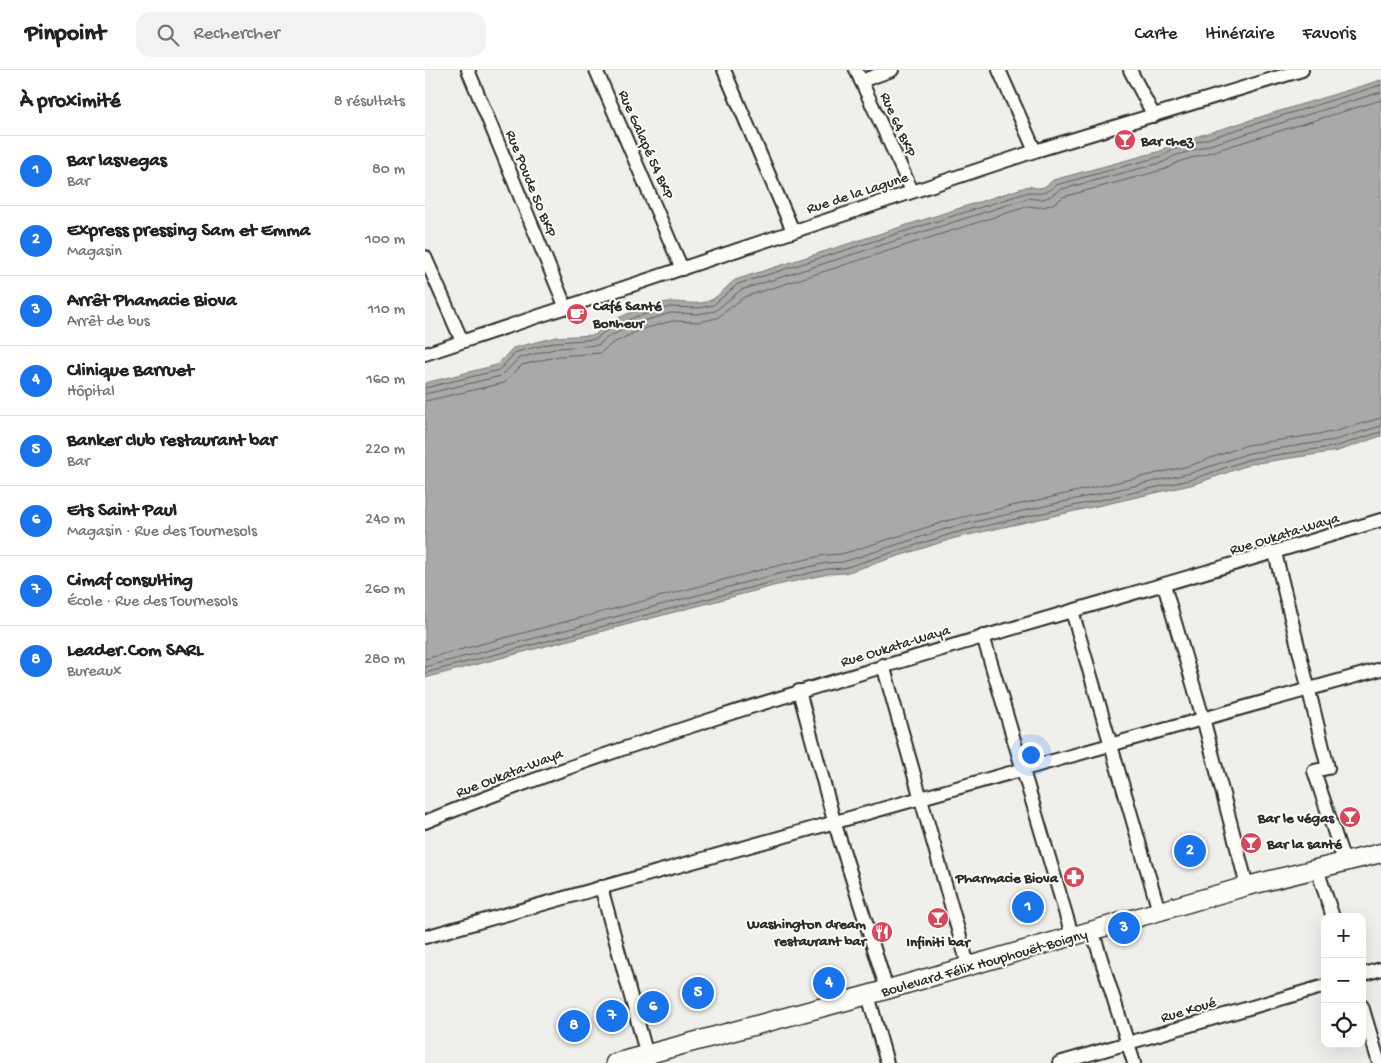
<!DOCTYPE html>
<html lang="fr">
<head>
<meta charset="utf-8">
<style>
  body { margin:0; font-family:"Gochi Hand",sans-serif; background:#f2f2f2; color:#222 }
  .controls { position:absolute; right:15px; bottom:15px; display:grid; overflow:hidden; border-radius:10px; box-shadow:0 5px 20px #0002 }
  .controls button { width:45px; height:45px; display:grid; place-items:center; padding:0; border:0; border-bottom:1px solid #e0e0e0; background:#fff; color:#222; font:25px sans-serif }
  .you { position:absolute; left:605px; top:684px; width:18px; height:18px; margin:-12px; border:4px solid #fff; border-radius:50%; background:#1a73e8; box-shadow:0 0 0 8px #1a73e833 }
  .badge { display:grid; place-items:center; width:32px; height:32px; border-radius:50%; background:#1a73e8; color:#fff; font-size:16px; font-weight:700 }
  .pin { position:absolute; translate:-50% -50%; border:2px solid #fff; box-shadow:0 1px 5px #0006 }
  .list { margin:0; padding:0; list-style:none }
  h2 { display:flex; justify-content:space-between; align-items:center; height:65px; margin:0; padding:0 20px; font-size:21px }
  h2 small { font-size:16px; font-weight:400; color:#767676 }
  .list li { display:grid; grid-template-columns:32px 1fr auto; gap:15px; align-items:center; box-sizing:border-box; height:70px; padding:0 20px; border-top:1px solid #e0e0e0 }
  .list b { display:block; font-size:19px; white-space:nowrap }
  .list p { margin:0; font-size:16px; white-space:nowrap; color:#767676 }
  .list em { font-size:16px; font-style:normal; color:#767676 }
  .icon { flex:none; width:28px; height:28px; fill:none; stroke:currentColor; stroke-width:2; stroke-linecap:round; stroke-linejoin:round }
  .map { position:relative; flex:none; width:956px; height:993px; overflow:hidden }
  header { display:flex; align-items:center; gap:30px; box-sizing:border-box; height:70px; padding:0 25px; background:#fff; border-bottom:1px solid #e0e0e0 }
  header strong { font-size:24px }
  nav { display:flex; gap:28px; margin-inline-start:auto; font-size:18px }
  .search { width:350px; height:45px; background:#f2f2f2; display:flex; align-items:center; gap:12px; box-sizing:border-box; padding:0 18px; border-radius:15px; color:#767676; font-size:19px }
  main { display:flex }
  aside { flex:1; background:#fff }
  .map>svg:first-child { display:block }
  .water { fill:#aaa9a7; stroke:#777775 }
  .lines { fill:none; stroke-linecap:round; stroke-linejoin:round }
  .shore { stroke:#5e5d5d; stroke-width:1 }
  .street-casing { stroke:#2b2b2b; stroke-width:16 }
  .secondary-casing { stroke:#2b2b2b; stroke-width:21 }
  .street { stroke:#fdfcf7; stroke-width:12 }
  .secondary { stroke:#fdfcf7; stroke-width:18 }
  .labels { text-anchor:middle; stroke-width:4; stroke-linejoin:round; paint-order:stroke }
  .street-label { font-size:15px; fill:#2b2b2b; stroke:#fdfcf7 }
  .poi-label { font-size:15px; font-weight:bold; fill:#2b2b2b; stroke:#fdfcf7; text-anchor:start }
</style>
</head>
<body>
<header>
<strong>Pinpoint</strong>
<div class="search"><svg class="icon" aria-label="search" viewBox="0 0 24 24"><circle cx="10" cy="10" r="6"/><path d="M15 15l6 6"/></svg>Rechercher</div>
<nav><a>Carte</a><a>Itinéraire</a><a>Favoris</a></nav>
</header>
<main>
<aside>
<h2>À proximité<small>8 résultats</small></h2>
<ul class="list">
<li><span class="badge">1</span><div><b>Bar lasvegas</b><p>Bar</p></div><em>80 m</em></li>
<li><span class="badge">2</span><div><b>Express pressing Sam et Emma</b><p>Magasin</p></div><em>100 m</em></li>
<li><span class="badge">3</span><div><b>Arrêt Phamacie Biova</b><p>Arrêt de bus</p></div><em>110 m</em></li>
<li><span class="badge">4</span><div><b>Clinique Barruet</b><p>Hôpital</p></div><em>160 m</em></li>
<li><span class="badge">5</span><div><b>Banker club restaurant bar</b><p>Bar</p></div><em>220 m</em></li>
<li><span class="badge">6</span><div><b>Ets Saint Paul</b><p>Magasin · Rue des Tournesols</p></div><em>240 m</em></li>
<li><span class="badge">7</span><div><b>Cimaf consulting</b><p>École · Rue des Tournesols</p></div><em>260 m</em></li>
<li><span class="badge">8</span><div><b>Leader.Com SARL</b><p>Bureaux</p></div><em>280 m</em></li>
</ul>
</aside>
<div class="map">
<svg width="956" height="993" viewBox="0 0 956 993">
  <rect width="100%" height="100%" fill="#f0efeb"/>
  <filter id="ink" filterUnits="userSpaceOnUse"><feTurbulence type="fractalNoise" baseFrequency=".02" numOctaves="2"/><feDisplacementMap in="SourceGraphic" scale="10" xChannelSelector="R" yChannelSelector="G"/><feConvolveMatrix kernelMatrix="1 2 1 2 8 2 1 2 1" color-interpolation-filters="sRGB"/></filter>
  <g filter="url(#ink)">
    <path class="water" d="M956,10v356l-43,15 -87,13 -56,20 -240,54 -110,35 -17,1 -55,12 -348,92v-295l72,-18 16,-17 43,-11 39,-2c13,-16 57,-33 77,-33 12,0 28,4 39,-2 8,-4 16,-14 24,-20l294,-94c12,4 15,2 24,-6l108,-29 8,-6z"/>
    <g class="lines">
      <g class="shore">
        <path d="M0,318l74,-18 17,-18 41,-10 39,-3 8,-7 31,-15 35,-10 28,1 15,-3 25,-21 291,-92c13,3 17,1 27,-7l106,-29 9,-6 210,-65"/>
        <path d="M0,324l76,-18 18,-18 39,-10 40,-3 10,-8 29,-14 34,-10 27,1 17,-3 26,-21 288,-92c13,3 19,1 30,-8l105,-28 10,-6 207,-64"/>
        <path d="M0,331l79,-18 18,-18 37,-9 41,-3 13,-10 27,-13 32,-9 27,1 18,-4 27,-21 285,-91c14,3 23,0 34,-9l103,-28 12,-7 203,-62"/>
        <polyline points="0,589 343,498 400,485 417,484 525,450 764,396 822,375 908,362 956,348"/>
        <polyline points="0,597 345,506 401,493 418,492 527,457 766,403 824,383 910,370 956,356"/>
        <polyline points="0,603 347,512 402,499 419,498 529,463 768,409 825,389 912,376 956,362"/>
      </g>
      <g class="street-casing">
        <g id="street">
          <polyline points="43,0 141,238"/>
          <polyline points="171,0 257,199"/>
          <polyline points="299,0 368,161"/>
          <polyline points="431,0 487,121"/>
          <polyline points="574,0 610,81"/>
          <polyline points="705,0 729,46"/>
          <polyline points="436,11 467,0"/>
          <polyline points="0,187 37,271"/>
          <polyline points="0,284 610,81 877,0"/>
          <polyline points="850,483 903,698 889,701 920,794"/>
          <polyline points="739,515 778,648 822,816"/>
          <polyline points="647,541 734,841"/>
          <polyline points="558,566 647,865"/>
          <polyline points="458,595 543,895"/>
          <polyline points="374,621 409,751 462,920"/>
          <path d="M0,752c97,-40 195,-73 294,-105 219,-70 442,-130 662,-197"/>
          <polyline points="892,799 908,847"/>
          <polyline points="176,817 224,993"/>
          <polyline points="667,860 709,993"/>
          <polyline points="0,867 956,599"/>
          <polyline points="937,905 956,899"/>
          <polyline points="443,925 462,993"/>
          <polyline points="937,936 954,993"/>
          <polyline points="634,993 900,916"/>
        </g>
      </g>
      <g class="secondary-casing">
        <polyline id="secondary" points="190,993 443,925 822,816 956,783"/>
      </g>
      <use href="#street" class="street"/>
      <use href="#secondary" class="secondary"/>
    </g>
  </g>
  <defs>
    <g id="bar-disc" transform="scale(1.125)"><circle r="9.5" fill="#d1495b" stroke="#fdfcf7"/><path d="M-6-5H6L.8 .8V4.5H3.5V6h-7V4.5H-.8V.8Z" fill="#fff"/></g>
    <g id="cafe-disc" transform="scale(1.125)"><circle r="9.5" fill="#d1495b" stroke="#fdfcf7"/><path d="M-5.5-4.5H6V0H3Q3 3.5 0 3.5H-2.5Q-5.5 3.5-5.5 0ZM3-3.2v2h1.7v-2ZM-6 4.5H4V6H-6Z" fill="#fff"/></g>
    <g id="pharmacy-disc" transform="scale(1.125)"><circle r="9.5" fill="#d1495b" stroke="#fdfcf7"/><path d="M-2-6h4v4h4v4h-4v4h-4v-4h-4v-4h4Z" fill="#fff"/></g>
    <g id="restaurant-disc" transform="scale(1.125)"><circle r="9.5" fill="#d1495b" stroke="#fdfcf7"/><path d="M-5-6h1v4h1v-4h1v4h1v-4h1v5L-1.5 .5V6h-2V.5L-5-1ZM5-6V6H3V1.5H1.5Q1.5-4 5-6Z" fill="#fff"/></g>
  </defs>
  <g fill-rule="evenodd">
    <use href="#bar-disc" x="700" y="70"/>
    <use href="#cafe-disc" x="152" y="244"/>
    <use href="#bar-disc" x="925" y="747"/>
    <use href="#bar-disc" x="826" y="773"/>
    <use href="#pharmacy-disc" x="649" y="807"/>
    <use href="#bar-disc" x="513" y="848"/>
    <use href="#restaurant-disc" x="457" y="862"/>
  </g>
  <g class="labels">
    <g class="street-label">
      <text transform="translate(474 54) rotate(66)" y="5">Rue 64 BKP</text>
      <text transform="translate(222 74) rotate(66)" y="5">Rue Galapé 54 BKP</text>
      <text transform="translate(107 113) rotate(68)" y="5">Rue Poude 50 BKP</text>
      <text transform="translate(432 122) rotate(-18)" y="5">Rue de la Lagune</text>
      <text transform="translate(859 463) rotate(-17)" y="5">Rue Oukata-Waya</text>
      <text transform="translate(470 575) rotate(-17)" y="5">Rue Oukata-Waya</text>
      <text transform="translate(84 702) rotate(-21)" y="5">Rue Oukata-Waya</text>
      <text transform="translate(559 892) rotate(-16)" y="5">Boulevard Félix Houphouët-Boigny</text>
      <text transform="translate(763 939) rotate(-17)" y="5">Rue Koué</text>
    </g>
    <g class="poi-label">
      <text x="716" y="75">Bar chez</text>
      <text x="168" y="240">Café Santé<tspan x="168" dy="17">Bonheur</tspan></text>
      <text x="909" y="752" text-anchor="end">Bar le végas</text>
      <text x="842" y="778">Bar la santé</text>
      <text x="633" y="812" text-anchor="end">Pharmacie Biova</text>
      <text x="441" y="858" text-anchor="end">Washington dream<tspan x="441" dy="17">restaurant bar</tspan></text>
      <text x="513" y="876" text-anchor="middle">Infiniti bar</text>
    </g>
  </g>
</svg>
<div class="controls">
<button>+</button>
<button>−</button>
<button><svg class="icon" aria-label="locate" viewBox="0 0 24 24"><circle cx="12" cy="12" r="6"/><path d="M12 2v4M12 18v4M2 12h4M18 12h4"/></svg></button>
</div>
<div class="you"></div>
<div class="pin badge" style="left:603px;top:837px">1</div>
<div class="pin badge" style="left:765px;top:781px">2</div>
<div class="pin badge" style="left:699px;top:858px">3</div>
<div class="pin badge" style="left:404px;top:913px">4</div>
<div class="pin badge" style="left:273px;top:923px">5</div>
<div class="pin badge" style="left:228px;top:937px">6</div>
<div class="pin badge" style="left:187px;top:946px">7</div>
<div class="pin badge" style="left:149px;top:956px">8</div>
</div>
</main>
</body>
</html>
